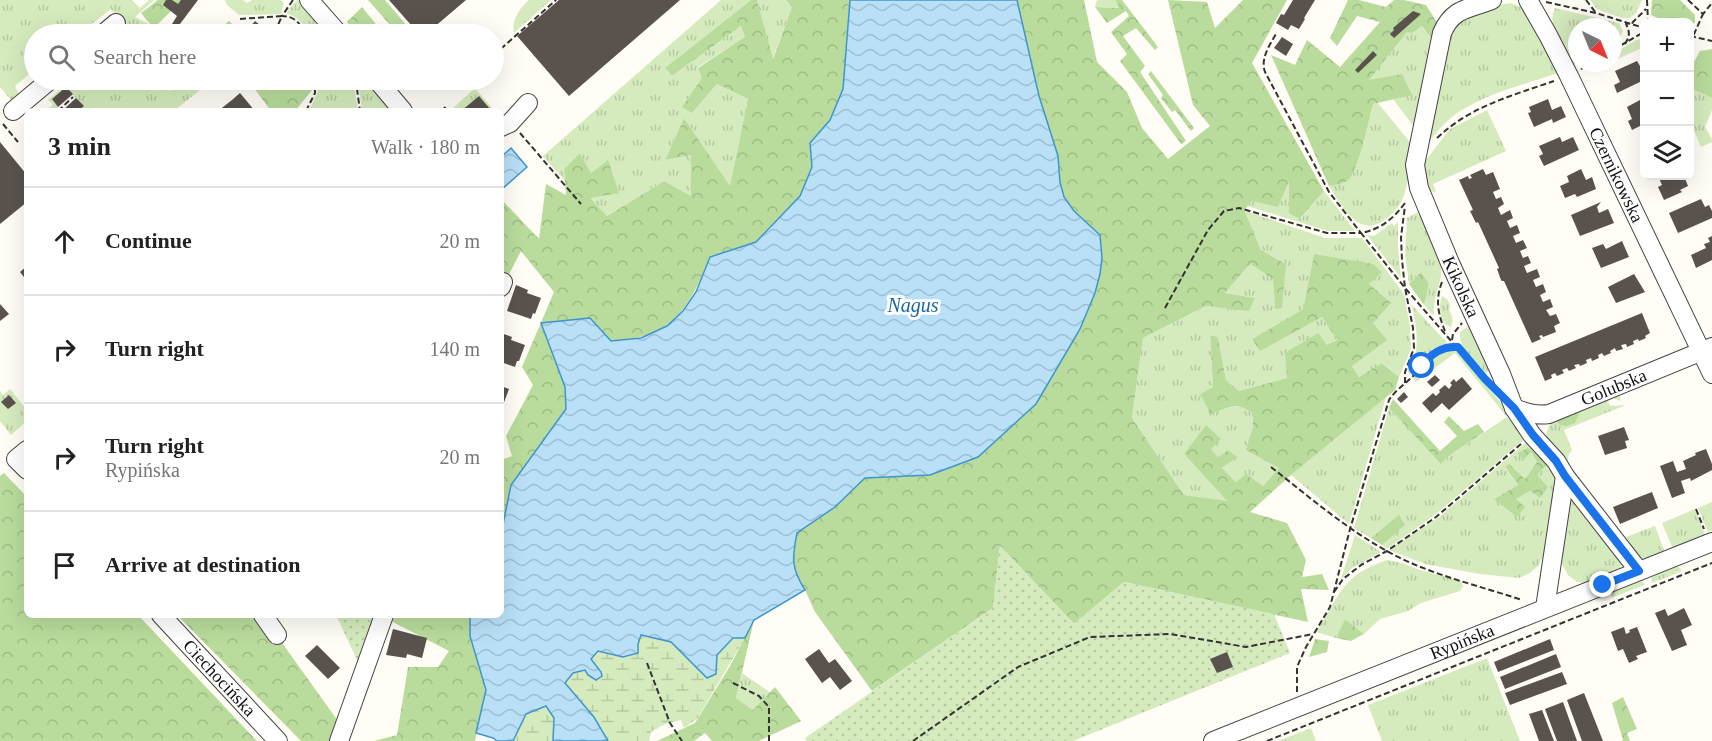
<!DOCTYPE html>
<html lang="en">
<head>
<meta charset="utf-8">
<style>
  body { margin:0; font-family:Georgia,serif; background:#f6f6f6; color:#222 }
  .controls { position:absolute; right:18px; top:18px; display:grid; overflow:hidden; border-radius:9px; box-shadow:0 6px 24px #0002 }
  .controls button { width:54px; height:54px; display:grid; place-items:center; padding:0; border:0; border-bottom:2px solid #e0e0e0; background:#fff; color:#222; font:30px sans-serif }
  .compass { position:absolute; left:1568px; top:18px; width:54px; height:54px; border-radius:50%; background:#fff; box-shadow:0 6px 24px #0002; rotate:137deg }
  .stop { position:absolute; width:18px; height:18px; margin:-14px; border:4px solid #1a73e8; border-radius:50%; background:#fff }
  .stop.end { background:#1a73e8; border-color:#fff; box-shadow:0 2px 6px #0008 }
  .list { margin:0; padding:0; list-style:none }
  h2 { display:flex; justify-content:space-between; align-items:center; height:78px; margin:0; padding:0 24px; font-size:26px }
  h2 small { font-size:20px; font-weight:400; color:#767676 }
  .list li { display:grid; grid-template-columns:39px 1fr auto; gap:18px; align-items:center; box-sizing:border-box; height:108px; padding:0 24px; border-top:2px solid #e0e0e0 }
  .list b { display:block; font-size:22px; white-space:nowrap }
  .list p { margin:0; font-size:20px; white-space:nowrap; color:#767676 }
  .list em { font-size:20px; font-style:normal; color:#767676 }
  .icon { flex:none; width:33px; height:33px; fill:none; stroke:currentColor; stroke-width:2; stroke-linecap:round; stroke-linejoin:round }
  .map { position:relative; flex:none; width:1712px; height:741px; overflow:hidden }
  .search { position:absolute; background:#fff; box-shadow:0 6px 24px #0002; left:24px; top:24px; width:480px; height:66px; display:flex; align-items:center; gap:15px; box-sizing:border-box; padding:0 21px; border-radius:33px; color:#767676; font-size:22px }
  .panel { position:absolute; background:#fff; box-shadow:0 6px 24px #0002; left:24px; top:108px; width:480px; height:510px; border-radius:9px }
  .map>svg:first-child { display:block }
  .grass { fill:url(#grass-tufts) }
  .forest { fill:url(#forest-crowns) }
  .wetland { fill:url(#wetland-marsh) }
  .garden { fill:url(#garden-dots) }
  .water { fill:url(#water-waves); stroke:#3f96cf; stroke-width:1.5 }
  .building { fill:#5a524d }
  .lines { fill:none; stroke-linecap:round; stroke-linejoin:round }
  .minor-casing { stroke:#444; stroke-width:20 }
  .path { stroke:#333; stroke-width:2; stroke-dasharray:6 3; stroke-linecap:butt }
  .minor { stroke:#fff; stroke-width:18 }
  .route { stroke:#1a73e8; stroke-width:8 }
  .labels { text-anchor:middle; stroke-width:6; stroke-linejoin:round; paint-order:stroke }
  .street-label { font-size:18px; fill:#111; stroke:#fff }
  .water-label { font-size:20px; font-style:italic; fill:#1768a6; stroke:#fff }
</style>
</head>
<body>
<div class="map">
<svg width="1712" height="741" viewBox="0 0 1712 741">
  <defs>
    <pattern id="grass-tufts" width="24" height="20" patternUnits="userSpaceOnUse" patternTransform="scale(1.5)"><rect width="24" height="20" fill="#d5ebbd"/><path d="M3 7l-1-3M5 7V3M7 7l1-3M15 17l-1-3M17 17v-4M19 17l1-3" fill="none" stroke="#b6c8a1"/></pattern>
    <pattern id="forest-crowns" width="20" height="18" patternUnits="userSpaceOnUse" patternTransform="scale(1.5)"><rect width="20" height="18" fill="#b9dc9c"/><path d="M2 6a3 3 0 1 1 6 0M12 15a3 3 0 1 1 6 0" fill="none" stroke="#9ebc85"/></pattern>
    <pattern id="wetland-marsh" width="20" height="14" patternUnits="userSpaceOnUse" patternTransform="scale(1.5)"><rect width="20" height="14" fill="#d5ebbd"/><path d="M1 5h8M5 5V1M11 12h8M15 12V8" fill="none" stroke="#b6c8a1"/></pattern>
    <pattern id="garden-dots" width="8" height="8" patternUnits="userSpaceOnUse" patternTransform="scale(1.5)"><rect width="8" height="8" fill="#d5ebbd"/><path d="M2 2h.1M6 6h.1" fill="none" stroke="#b6c8a1" stroke-width="1.8" stroke-linecap="round"/></pattern>
    <pattern id="water-waves" width="16" height="10" patternUnits="userSpaceOnUse" patternTransform="scale(1.5)"><rect width="16" height="10" fill="#b9e0f7"/><path d="M0 5q4-4 8 0t8 0" fill="none" stroke="#9ebfd3"/></pattern>
  </defs>
  <rect width="100%" height="100%" fill="#fffdf5"/>
  <g class="grass">
    <polygon points="0,0 132,0 140,8 149,0 154,0 135,17 151,25 144,34 129,34 131,33 111,9 79,34 34,34 34,70 15,86 19,95 14,100 10,99 0,87"/>
    <polygon points="225,0 243,0 247,3 252,0 281,0 284,3 281,14 239,15 227,5"/>
    <path d="M297,0h1l31,34h-22c-3,-11 -9,-17 -21,-21z"/>
    <path d="M529,0h22l-37,33c-3,-13 6,-25 15,-33z"/>
    <polygon points="721,0 751,0 665,68 672,76 741,26 746,37 698,67 703,78 692,113 717,84 748,99 730,187 684,118 665,160 691,155 692,197 664,181 607,216 589,198 607,161 591,173 580,153 564,169 565,181 543,156"/>
    <polygon points="757,0 786,0 792,7 772,60"/>
    <polygon points="1097,0 1115,0 1121,8 1095,7"/>
    <polygon points="1590,0 1642,0 1636,13 1630,18 1622,18 1597,9"/>
    <path d="M1511,3l12,5 35,65c-32,11 -67,19 -96,37 -15,9 -26,23 -37,36l20,-109 9,-12 28,-17z"/>
    <path d="M1555,8l64,15 4,8 -4,9 -6,4v-17h-36v36h4l-7,1 -2,-1c-9,-17 -26,-36 -17,-55z"/>
    <polygon points="1422,26 1431,38 1417,131 1393,99 1412,94 1368,80 1407,32"/>
    <polygon points="1644,39 1644,47 1613,61 1613,54 1636,40"/>
    <polygon points="73,80 161,80 169,91 182,80 189,80 196,86 206,85 174,111 78,111 83,106 66,87 52,99 58,107 54,111 47,111 53,104 48,100"/>
    <polygon points="317,80 355,80 354,86 358,111 309,111 318,91"/>
    <polygon points="361,80 369,80 394,111 362,111 359,89"/>
    <polygon points="475,88 492,108 491,110 479,96 461,111 452,111 451,110"/>
    <polygon points="1690,88 1712,98 1712,110 1705,127 1712,139 1712,142 1701,147 1690,121"/>
    <path d="M1378,103l35,43c-2,15 -4,31 -8,46 -3,11 -9,19 -18,26 -28,23 -45,-12 -58,-32 14,-2 20,-7 27,-20l17,-62z"/>
    <polygon points="1487,110 1506,151 1433,184 1436,192 1429,191 1422,165 1450,129"/>
    <polygon points="1290,179 1301,219 1324,191 1355,231 1328,231 1247,206 1252,201"/>
    <polygon points="1243,210 1325,238 1362,238 1404,294 1410,327 1411,349 1399,377 1383,363 1359,377 1352,366 1314,254 1303,309 1252,339 1260,350 1322,317 1337,339 1287,378 1239,391 1226,380 1218,337 1210,335 1213,387 1200,394 1229,406 1244,407 1253,413 1253,427 1279,468 1263,486 1236,482 1222,468 1236,457 1228,450 1218,457 1210,449 1184,454 1228,502 1184,495 1132,418 1143,338 1206,306 1249,310 1255,298 1225,293 1250,264 1273,279 1275,308 1286,264 1261,250"/>
    <path d="M1418,212c6,12 23,46 23,57 1,16 -9,28 -7,47l-10,-11 5,-21 -8,-12 -12,12 -4,-30 2,-36z"/>
    <polygon points="1398,222 1398,248 1401,278 1367,235 1374,236 1392,223 1394,226"/>
    <path d="M1442,296c5,2 10,8 7,14 4,6 4,11 2,17 -11,-3 -13,-20 -9,-31z"/>
    <path d="M1412,305l36,39 -15,5 -23,26 -2,-4c14,-19 8,-44 4,-66z"/>
    <path d="M1467,327l3,1 22,39 -6,6c-10,-11 -28,-25 -26,-41z"/>
    <path d="M1449,349l5,1 4,3 50,58 -1,6 20,20 -91,77 -49,35 -5,-4 22,-20 -5,-9 -28,22 -17,-10 35,-120 52,55 5,-5 61,-41 -52,-64 -39,29 -3,-4c12,-11 19,-24 36,-29z"/>
    <polygon points="10,389 27,410 27,421 11,435 0,421 0,391 3,395"/>
    <path d="M1618,392l3,9 -8,-3 -5,3 2,5 16,-1 -62,25 8,20 -3,4 -2,10c-11,-12 -31,-28 -13,-44z"/>
    <polygon points="1386,397 1349,524 1291,475"/>
    <polygon points="1531,438 1539,455 1531,452 1537,462 1525,479 1509,465 1505,468 1518,485 1494,499 1516,499 1530,491 1540,498 1537,475 1550,462 1556,473 1547,549 1538,566 1530,573 1519,578 1480,574 1425,564 1389,550 1439,517"/>
    <polygon points="1569,489 1622,563 1619,571 1590,584 1577,582 1568,575 1561,562"/>
    <polygon points="1712,502 1712,530 1708,532 1698,508"/>
    <polygon points="1695,509 1706,537 1676,549 1672,547 1662,523"/>
    <polygon points="1655,526 1664,550 1662,555 1642,562 1626,537"/>
    <polygon points="1355,535 1381,552 1352,568 1341,579"/>
    <path d="M1387,560l15,3 18,7 41,11 2,5 -3,5 -39,12 -13,8 -28,8 -16,15 -19,-15 -9,19 -20,-6c24,-36 25,-57 71,-72z"/>
    <polygon points="1675,565 1680,568 1682,571 1652,583 1651,577 1655,576 1654,573"/>
    <polygon points="1639,580 1643,582 1645,585 1611,598 1611,591"/>
    <polygon points="1487,658 1520,741 1382,741 1368,705"/>
    <polygon points="742,673 771,693 753,710 736,698"/>
    <polygon points="1311,728 1316,741 1278,741"/>
  </g>
  <g class="forest">
    <polygon points="158,0 182,0 156,26 163,34 144,34 151,25 141,13"/>
    <polygon points="368,0 385,0 414,34 398,34"/>
    <path d="M751,0h6l16,59 19,-52 -6,-7h64l-7,89 -13,31 -20,23 2,24 -12,29 -44,46 -46,15c-17,41 -33,78 -83,82 -6,1 -13,2 -19,1 -22,-3 -45,-11 -67,-17l24,64 1,22 -55,76 -10,49v-74l11,-4 -6,-20 27,-51 -11,-18 32,-75 -33,-41 -20,39v-91l38,40 7,-55 20,11 -2,-26 16,-16 11,20 17,-13 11,33 -29,5 17,18 57,-35 27,15v-41l-26,5 19,-42 46,68 18,-87 -31,-15 -25,29 -10,-6 20,-29 -4,-10 47,-31 -4,-11 -69,50 -7,-8z"/>
    <path d="M1017,0h67l13,62 30,30 15,36 26,31 42,-33 -17,-21 -25,-105 39,2 8,26 28,-28h44l-35,63 72,128 -24,28 -11,-6v-32l-11,26 -26,-6 -8,9 17,40 25,14 -4,44 -7,1 -2,-30 -23,-15 -25,29 30,5 -6,13 -43,-5 -63,32 -11,80 52,77 43,6 -43,-47 22,-29 15,14 -10,10 7,8 10,-7 9,7 -15,11 14,14 10,-8 17,12 16,-18 -33,-18 7,-23v-14c-17,-12 -25,-6 -42,1l-11,-20 13,-7 -3,-52 8,2 8,43 13,11 48,-13 -2,-25 33,-20 9,12 10,-5 -15,-23 -62,34 -8,-12 51,-30 11,-55 59,10 9,8 -13,12 22,19 -18,20 14,17 -35,26 7,11 23,-14 17,14 -4,13 -104,85 -41,37 37,11 19,37 -4,17 20,-3 7,16 -28,-1 7,33 -184,-40 -50,42 -74,-78 -7,62 -121,83 -57,-79 -10,-22 -7,-12 -6,-18 5,-27 38,-26 30,-29 65,-3 106,-71 44,-75 15,-36 5,-19 2,-16 -2,-23 -26,-24 -10,-14 -4,-15 -2,-26 -19,-60z"/>
    <polygon points="1115,0 1122,0 1158,47 1155,50 1136,28 1123,36 1145,66 1140,72 1186,141 1181,144 1120,61 1127,54 1111,32 1129,16 1126,11 1107,23 1095,7 1120,8"/>
    <path d="M1348,0h11l27,7 8,-7h10l22,5 14,22 -9,11 -9,-12 -10,7 -5,-1 -38,48 33,-6 10,21 -39,9c-5,17 -14,67 -26,77 -5,3 -12,4 -18,5l-58,-131 24,10 12,-25 33,27 40,-45 -23,-6 -20,30 -7,-8z"/>
    <polygon points="1652,0 1680,0 1695,15 1695,22 1690,28 1690,22 1667,22 1651,15"/>
    <polygon points="362,7 384,34 357,34 347,22"/>
    <polygon points="229,21 239,31 235,34 214,34"/>
    <polygon points="284,25 291,25 300,32 298,34 280,34"/>
    <polygon points="1712,49 1712,98 1690,88 1690,69 1700,51"/>
    <polygon points="1151,71 1194,128 1191,131 1175,110 1172,112 1161,98 1163,95 1148,74"/>
    <polygon points="248,80 311,80 313,89 295,111 271,111"/>
    <polygon points="1421,272 1429,284 1424,305 1409,284"/>
    <polygon points="1393,399 1440,451 1457,436 1444,422 1449,416 1464,431 1478,424 1484,432 1446,458 1441,464 1389,408"/>
    <polygon points="1576,411 1579,414 1575,423 1566,426 1560,425 1557,422 1558,418"/>
    <polygon points="1528,448 1550,462 1537,475 1548,487 1540,498 1530,491 1516,499 1525,507 1517,517 1494,499 1518,485 1505,467 1509,464 1525,479 1537,462 1531,452 1523,460 1518,453"/>
    <polygon points="4,473 27,497 27,615 138,615 257,741 0,741 0,476"/>
    <polygon points="1399,515 1405,525 1382,545 1371,538"/>
    <polygon points="177,615 262,615 338,721 331,741 301,741"/>
    <polygon points="388,615 470,615 470,636 486,690 475,741 374,741 397,735 408,667 438,667 449,651 387,619"/>
    <polygon points="1345,619 1364,634 1351,641 1336,638"/>
    <polygon points="754,620 736,698 753,710 775,687 801,721 759,741 712,741 705,733 694,741 657,741 695,723 730,666"/>
    <polygon points="1315,639 1329,641 1327,652 1309,657"/>
    <polygon points="1623,697 1637,729 1627,733 1630,741 1621,741 1623,740 1612,703"/>
  </g>
  <g class="wetland">
    <polygon points="640,635 671,641 716,674 717,655 734,638 745,638 697,719 684,728 681,720 665,724 651,732 649,741 608,741 594,717 565,683 573,673 586,670 588,675 596,680 602,676 601,672 591,659 599,650 623,657 638,644"/>
    <polygon points="546,706 554,718 553,741 513,741 526,714"/>
  </g>
  <g class="garden">
    <polygon points="1000,546 1074,624 1124,582 1274,614 1290,653 1073,741 806,741 805,738 993,608"/>
    <polygon points="336,615 377,615 359,664"/>
  </g>
  <g class="water">
    <path d="M850,0h167l22,96 19,60 2,26 4,15 10,14 26,24 2,23 -2,16 -5,19 -15,36 -44,75 -58,53 -48,18 -65,3 -30,29 -38,26c-5,25 -6,35 8,57l-51,30 -9,18h-12l-16,17 -1,19 -9,4 -36,-36 -30,-7 -3,9v9l-15,4 -25,-6 -7,8 10,13 1,4 -6,4 -8,-5 -3,-5 -12,3 -8,10 29,34 14,24h-55l1,-23 -8,-12 -20,8 -13,27h-16l-4,-3 -17,-5 10,-43 -16,-54v-21h31v-81l10,-49 55,-76 -1,-22 -24,-64 49,-5 21,23 30,-3 26,-12 16,-15 13,-19 14,-35 46,-15 44,-46 12,-29 -2,-24 20,-23 13,-31z"/>
    <polygon points="511,148 527,167 501,190 501,157"/>
  </g>
  <g class="building">
    <polygon points="166,0 172,0 178,4 181,0 198,0 177,28 172,24 177,16 163,5"/>
    <polygon points="389,0 466,0 426,34 419,34"/>
    <polygon points="559,0 680,0 569,96 517,36"/>
    <polygon points="1293,0 1315,0 1304,18 1305,19 1299,29 1291,25 1288,30 1276,23 1281,14 1284,15"/>
    <polygon points="1413,11 1421,14 1394,38 1390,34 1394,30 1393,28"/>
    <polygon points="255,21 271,34 244,34"/>
    <polygon points="1282,37 1293,44 1286,56 1274,48"/>
    <polygon points="1373,51 1377,55 1358,73 1355,70"/>
    <polygon points="1637,61 1640,66 1644,64 1644,80 1617,93 1614,85 1620,82 1615,71"/>
    <polygon points="66,87 73,94 58,107 52,99"/>
    <polygon points="240,93 255,111 218,111 232,100"/>
    <polygon points="479,96 491,110 489,111 461,111"/>
    <polygon points="76,98 84,106 78,111 62,111"/>
    <polygon points="1548,99 1552,110 1561,106 1566,117 1553,123 1552,119 1534,127 1528,113 1531,112 1529,107"/>
    <polygon points="1640,100 1641,101 1644,100 1644,124 1632,130 1628,121 1632,119 1627,107"/>
    <polygon points="1560,137 1562,142 1573,137 1579,150 1544,166 1539,156 1543,154 1539,146"/>
    <polygon points="0,142 27,175 27,202 0,224"/>
    <polygon points="1483,169 1486,175 1493,172 1500,189 1493,192 1496,199 1501,197 1504,204 1498,208 1501,215 1510,210 1513,218 1507,221 1510,228 1517,225 1520,233 1513,236 1516,243 1523,240 1527,248 1520,251 1523,258 1528,256 1531,263 1524,266 1527,273 1537,269 1540,277 1533,280 1536,287 1543,284 1546,292 1540,295 1543,302 1550,299 1553,307 1546,310 1550,316 1556,314 1560,323 1554,326 1556,332 1543,337 1542,335 1539,336 1541,339 1532,343 1504,281 1502,281 1501,280 1497,269 1499,268 1478,222 1476,223 1470,211 1473,210 1459,180 1468,176 1469,179 1472,178 1470,175"/>
    <polygon points="1581,169 1586,180 1592,177 1596,189 1577,197 1575,194 1565,198 1560,186 1569,182 1567,176"/>
    <polygon points="1658,176 1684,176 1688,186 1680,190 1682,192 1664,200 1658,187 1662,185"/>
    <polygon points="1701,199 1705,207 1709,205 1712,211 1712,218 1678,233 1669,213"/>
    <polygon points="1601,202 1597,207 1599,213 1608,209 1614,223 1580,236 1571,215"/>
    <polygon points="1712,236 1712,260 1696,268 1691,255 1706,248 1704,244 1710,242 1708,238"/>
    <polygon points="1622,241 1629,257 1601,268 1592,248 1603,244 1606,249"/>
    <polygon points="27,266 27,281 20,272"/>
    <polygon points="1634,274 1645,292 1616,303 1608,287"/>
    <polygon points="516,285 528,290 527,293 541,298 535,314 533,313 531,319 507,311"/>
    <polygon points="0,304 9,314 0,321"/>
    <polygon points="1642,313 1650,333 1645,336 1646,338 1639,341 1638,339 1633,341 1634,344 1627,347 1626,344 1621,345 1623,349 1616,351 1615,348 1610,351 1611,353 1604,356 1602,353 1598,355 1599,358 1592,361 1591,358 1586,360 1587,363 1580,366 1579,364 1574,365 1576,368 1569,371 1567,368 1562,370 1564,373 1557,376 1555,373 1551,375 1552,378 1545,381 1535,357"/>
    <polygon points="501,333 512,337 511,340 525,345 519,361 517,361 515,367 501,362"/>
    <polygon points="1435,375 1440,380 1432,387 1427,382"/>
    <polygon points="1462,377 1472,389 1449,410 1442,403 1431,413 1422,403 1433,393 1436,396 1440,392 1439,390 1445,385 1449,389 1452,385 1450,383 1454,379 1456,382"/>
    <polygon points="501,386 509,389 503,405 501,404"/>
    <polygon points="1404,392 1408,397 1401,403 1397,399"/>
    <polygon points="9,395 16,403 8,409 1,402"/>
    <polygon points="1624,427 1629,440 1625,441 1627,448 1605,455 1598,436"/>
    <polygon points="1706,449 1712,464 1712,470 1691,481 1690,478 1681,481 1685,493 1672,498 1660,466 1673,461 1677,472 1686,469 1683,461 1696,455 1695,453"/>
    <polygon points="1652,492 1658,508 1620,524 1613,507"/>
    <polygon points="1684,608 1692,625 1681,630 1687,645 1672,651 1655,613 1665,609 1668,616"/>
    <polygon points="1624,627 1626,634 1630,632 1629,630 1637,627 1647,652 1636,656 1638,659 1629,663 1623,649 1618,651 1611,632"/>
    <polygon points="393,629 427,638 422,658 407,654 406,658 386,655"/>
    <polygon points="1550,639 1554,650 1498,672 1494,662"/>
    <polygon points="317,645 340,668 328,679 305,656"/>
    <polygon points="819,649 829,663 835,659 852,681 840,690 830,677 822,683 805,659"/>
    <polygon points="1227,652 1233,667 1217,673 1210,659"/>
    <polygon points="1556,654 1561,667 1505,689 1500,677"/>
    <polygon points="1562,672 1567,684 1510,705 1505,693"/>
    <polygon points="1584,693 1603,741 1582,741 1567,700"/>
    <polygon points="1563,702 1577,741 1557,741 1545,709"/>
    <polygon points="1542,710 1554,741 1539,741 1529,714"/>
  </g>
  <g class="lines">
    <g class="minor-casing">
      <g id="minor">
        <polyline points="309,0 339,34"/>
        <path id="s1" d="M1492,0c-22,9 -39,7 -50,33l-27,132 4,23 31,75 51,111 13,34 18,27 24,26 9,15 74,95"/>
        <path id="s2" d="M1528,0l20,35 21,41 143,298"/>
        <polyline points="103,34 116,23"/>
        <polyline points="377,80 403,111"/>
        <polyline points="13,111 50,80"/>
        <polyline points="501,127 510,123 528,103"/>
        <polyline points="501,287 503,282"/>
        <path id="s3" d="M1514,408c13,5 22,8 35,6l163,-67"/>
        <polyline points="27,450 16,459 27,470"/>
        <polyline points="1545,608 1565,476"/>
        <path id="s4" d="M161,615l117,126"/>
        <polyline points="263,615 277,635"/>
        <polyline points="339,741 384,615"/>
        <path id="s5" d="M1213,741l499,-199"/>
      </g>
    </g>
    <g class="path">
      <path d="M293,0l-11,16c12,0 19,7 22,18"/>
      <polyline points="1586,0 1596,13"/>
      <polyline points="1647,0 1648,22"/>
      <polyline points="1688,0 1703,14 1712,3"/>
      <polyline points="1546,2 1596,13 1644,28"/>
      <polyline points="240,19 282,16 274,34"/>
      <polyline points="1690,36 1712,41"/>
      <polyline points="1690,43 1703,14"/>
      <path d="M1625,44c5,-8 5,-12 1,-20l6,-1 14,-14"/>
      <polyline points="1613,50 1644,32"/>
      <polyline points="494,55 556,0"/>
      <polyline points="1581,69 1592,63"/>
      <polyline points="359,80 357,89 360,111"/>
      <polyline points="444,107 448,111"/>
      <polyline points="58,111 73,97"/>
      <polyline points="306,111 315,93 315,80"/>
      <polyline points="3,124 18,142"/>
      <polyline points="520,133 581,204"/>
      <path d="M1437,138c34,-32 74,-42 117,-57"/>
      <path d="M1405,203c-12,16 -24,26 -44,30l44,55 81,93"/>
      <path d="M1442,282c-7,18 -4,32 3,49"/>
      <path d="M1165,308l43,-78 16,-19 15,-3 88,25h34l-32,-41 -64,-120c-5,-14 5,-27 12,-40"/>
      <polyline points="1452,340 1453,334 1462,323"/>
      <polyline points="1405,383 1405,372 1414,348 1413,328 1405,288 1402,260 1401,237 1405,206"/>
      <path d="M1271,467c37,29 73,60 114,83 42,24 92,35 137,50"/>
      <polyline points="1696,509 1704,529"/>
      <polyline points="1334,592 1343,579 1361,565 1387,551 1436,517 1521,444"/>
      <polyline points="647,663 670,723 682,741"/>
      <polyline points="733,683 759,696 769,707 769,741"/>
      <path d="M1297,692v-25l9,-20 24,-40 20,-78 39,-129c7,-11 18,-17 27,-27 15,-14 18,-28 42,-26"/>
      <polyline points="913,741 1018,667 1090,637 1170,634 1246,647 1313,634"/>
      <polyline points="1267,741 1712,563"/>
    </g>
    <use href="#minor" class="minor"/>
  </g>
  <g class="lines">
    <path class="route" d="M1422,366c9,-13 20,-20 36,-19l27,32 29,29 19,27 23,26 9,15 74,95 -36,14"/>
  </g>
  <g class="labels">
    <g class="street-label">
      <text dy="6" stroke="none"><textPath href="#s2" startOffset="196">Czernikowska</textPath></text>
      <text dy="6" stroke="none"><textPath href="#s1" startOffset="328">Kikolska</textPath></text>
      <text dy="6" stroke="none"><textPath href="#s3" startOffset="106">Golubska</textPath></text>
      <text dy="6" stroke="none"><textPath href="#s5" startOffset="268">Rypińska</textPath></text>
      <text dy="6" stroke="none"><textPath href="#s4" startOffset="86">Ciechocińska</textPath></text>
    </g>
    <g class="water-label">
      <text x="913" y="312">Nagus</text>
    </g>
  </g>
</svg>
<div class="controls">
<button>+</button>
<button>−</button>
<button><svg class="icon" aria-label="layers" viewBox="0 0 24 24"><path d="M12 4l9 5-9 5-9-5zM3 14l9 5 9-5"/></svg></button>
</div>
<svg class="compass" viewBox="-18 -18 36 36"><path d="M0-13l5 13h-10z" fill="#e53935"/><path d="M0 13l5-13h-10z" fill="#767676"/></svg>
<div class="stop" style="left:1422px;top:366px"></div>
<div class="stop end" style="left:1603px;top:585px"></div>
<div class="search"><svg class="icon" aria-label="search" viewBox="0 0 24 24"><circle cx="10" cy="10" r="6"/><path d="M15 15l6 6"/></svg>Search here</div>
<section class="panel">
<h2>3 min<small>Walk · 180 m</small></h2>
<ul class="list">
<li><svg class="icon" aria-label="ahead" viewBox="0 0 24 24"><path d="M12 20V5M6 11l6-6 6 6"/></svg><div><b>Continue</b></div><em>20 m</em></li>
<li><svg class="icon" aria-label="right" viewBox="0 0 24 24"><path d="M7 20v-9h11M14 6l5 5-5 5"/></svg><div><b>Turn right</b></div><em>140 m</em></li>
<li><svg class="icon" aria-label="right" viewBox="0 0 24 24"><path d="M7 20v-9h11M14 6l5 5-5 5"/></svg><div><b>Turn right</b><p>Rypińska</p></div><em>20 m</em></li>
<li><svg class="icon" aria-label="arrive" viewBox="0 0 24 24"><path d="M6 21V4h12l-3 4 3 4H6"/></svg><div><b>Arrive at destination</b></div></li>
</ul>
</section>
</div>
</body>
</html>
